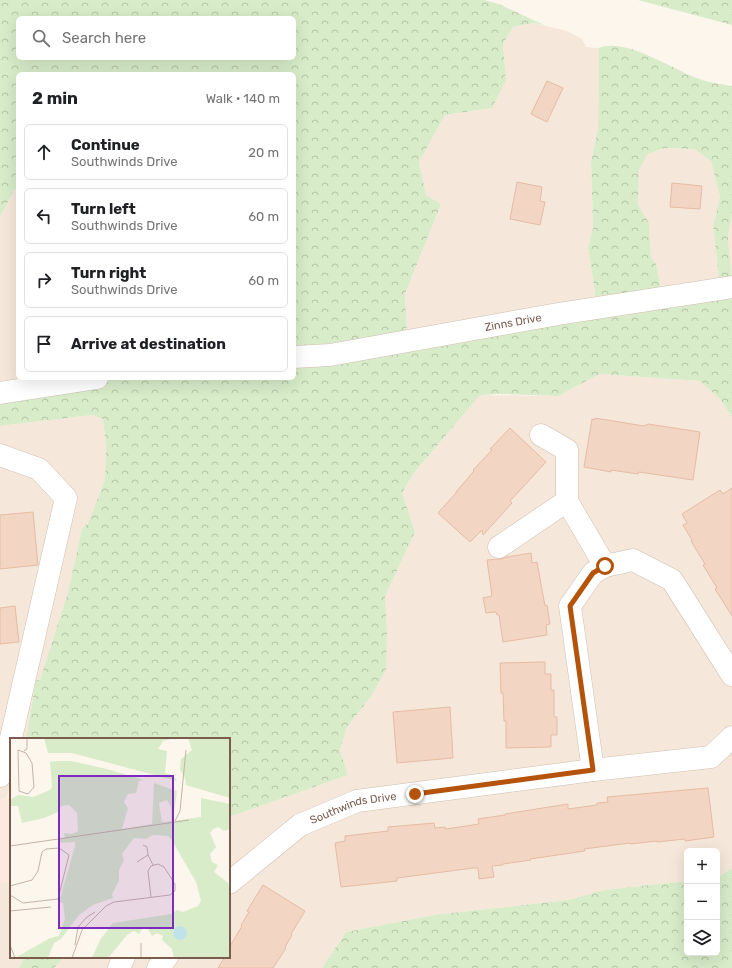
<!DOCTYPE html>
<html lang="en">
<head>
<meta charset="utf-8">
<style>
  body { margin:0; font-family:Rubik,sans-serif; background:#f2f2f2; color:#202124 }
  .controls { position:absolute; right:12px; bottom:12px; display:grid; overflow:hidden; border-radius:6px; box-shadow:0 4px 16px #0002 }
  .controls button { width:36px; height:36px; display:grid; place-items:center; padding:0; border:0; border-bottom:1px solid #e0e0e0; background:#fff; color:#202124; font:20px sans-serif }
  .stop { position:absolute; width:12px; height:12px; margin:-9px; border:3px solid #b45309; border-radius:50%; background:#fff }
  .stop.end { background:#b45309; border-color:#fff; box-shadow:0 1px 4px #0008 }
  .list { margin:0; padding:0; list-style:none }
  h2 { display:flex; justify-content:space-between; align-items:center; height:52px; margin:0; padding:0 16px; font-size:17px }
  h2 small { font-size:13px; font-weight:400; color:#757577 }
  .list li { display:grid; grid-template-columns:26px 1fr auto; gap:12px; align-items:center; box-sizing:border-box; height:56px; margin:0 8px 8px; padding:0 8px; border:1px solid #e0e0e0; border-radius:6px }
  .list b { display:block; font-size:15px; white-space:nowrap }
  .list p { margin:0; font-size:13px; white-space:nowrap; color:#757577 }
  .list em { font-size:13px; font-style:normal; color:#757577 }
  .icon { flex:none; width:22px; height:22px; fill:none; stroke:currentColor; stroke-width:2; stroke-linecap:round; stroke-linejoin:round }
  .map { position:relative; flex:none; width:732px; height:968px; overflow:hidden }
  .search { position:absolute; background:#fff; box-shadow:0 4px 16px #0002; left:16px; top:16px; width:280px; height:44px; display:flex; align-items:center; gap:10px; box-sizing:border-box; padding:0 14px; border-radius:6px; color:#757577; font-size:15px }
  .panel { position:absolute; background:#fff; box-shadow:0 4px 16px #0002; left:16px; top:72px; width:280px; height:308px; border-radius:6px }
  .map>svg:first-child { display:block }
  .residential { fill:#f5e8da }
  .commercial { fill:#fde8e0 }
  .forest { fill:url(#forest-crowns); fill-rule:evenodd }
  .building { fill:#f3d5c3; stroke:#e6bba3 }
  .lines { fill:none; stroke-linecap:round; stroke-linejoin:round }
  .minor-casing { stroke:#d1beb0; stroke-width:23 }
  .minor { stroke:#fff; stroke-width:22 }
  .route { stroke:#b45309; stroke-width:5 }
  .labels { text-anchor:middle; stroke-width:4; stroke-linejoin:round; paint-order:stroke }
  .street-label { font-size:11px; fill:#7a5c4d; stroke:#fffaf3 }
  .inset-road { fill:none; stroke:#c5b3a7; stroke-width:1 }
  .view { fill:#7b2cbf; fill-opacity:0.15; stroke:#7b2cbf; stroke-width:2 }
  .inset-edge { fill:none; stroke:#7a5c4d; stroke-width:2 }
</style>
</head>
<body>
<div class="map">
<svg width="732" height="968" viewBox="0 0 732 968">
  <defs>
    <pattern id="forest-crowns" width="20" height="18" patternUnits="userSpaceOnUse"><rect width="20" height="18" fill="#d8ecc9"/><path d="M2 6a3 3 0 1 1 6 0M12 15a3 3 0 1 1 6 0" fill="none" stroke="#b4c2a5"/></pattern>
  </defs>
  <rect width="100%" height="100%" fill="#fdf6ec"/>
  <g class="residential">
    <polygon points="534,23 567,31 582,39 586,47 599,48 598,127 591,163 593,228 588,247 597,306 407,337 405,294 441,204 426,195 419,162 445,115 492,108 506,81 503,44 513,27"/>
    <polygon points="664,148 694,149 711,161 720,197 713,226 720,287 662,294 656,264 651,257 649,224 638,205 639,170 648,154"/>
    <polygon points="18,189 18,378 39,378 0,400 0,217 14,190"/>
    <polygon points="732,214 732,283 728,237"/>
    <polygon points="600,374 700,381 720,399 732,417 732,868 717,878 717,851 687,851 687,881 604,890 568,900 434,915 346,932 322,968 54,968 64,957 229,957 229,817 348,775 340,750 347,727 372,695 385,669 387,633 385,596 415,532 402,494 414,473 480,395 558,396"/>
    <polygon points="92,415 103,419 106,446 105,480 88,523 82,529 68,592 40,680 36,680 26,739 11,739 11,780 7,798 0,799 0,426"/>
    <polygon points="11,881 11,957 25,957 19,968 0,968 0,883"/>
  </g>
  <polygon class="commercial" points="11,798 11,881 0,883 0,799"/>
  <g class="forest">
    <path d="M0,0h484l15,4 45,21 -10,-2 -21,4 -10,17 3,37 -14,27 -47,7 -26,47 7,33 15,9 -36,90 2,43 190,-31 -9,-59 5,-19 -2,-65 7,-36 1,-79c28,-11 75,23 103,32 10,3 20,4 30,6v128l-4,23 4,46v134l-12,-18 -20,-18 -100,-7 -42,22 -59,-2 -19,1 -66,78 -12,20 13,39 -30,64 2,37 -1,36 -14,26 -25,32 -7,23 8,25 -119,42v-78h-203l10,-59h4l28,-88 14,-63 6,-6 17,-43 1,-34 -3,-27 -11,-4 -92,11v-26l39,-22h255v-304h-276v115l-4,1 -14,27zM18,18h276v40h-276zM664,148l30,1 17,12 9,36 -7,29 7,61 -58,6 -6,-29 -5,-7 -2,-34 -11,-18 1,-35 9,-16z"/>
    <polygon points="638,0 732,0 732,25"/>
    <polygon points="732,868 732,968 322,968 346,932 434,915 568,900 604,890 687,881 687,953 717,953 717,878"/>
    <polygon points="25,957 64,957 54,968 19,968"/>
  </g>
  <g class="building">
    <polygon points="547,81 563,88 547,122 531,114"/>
    <polygon points="517,182 542,187 540,201 545,202 540,225 510,219"/>
    <polygon points="672,183 702,186 700,209 670,207"/>
    <polygon points="595,418 644,426 645,425 647,425 648,424 700,432 693,480 639,472 638,474 611,470 611,472 584,467 592,419 595,420"/>
    <polygon points="510,428 546,462 510,501 512,503 483,535 482,530 470,542 438,513 456,493 456,492 474,471 473,470 492,450 490,449"/>
    <polygon points="732,488 732,616 715,589 717,588 703,565 705,564 691,541 692,540 683,525 687,523 682,514 720,490 723,494"/>
    <polygon points="33,512 38,565 0,569 0,515"/>
    <polygon points="531,553 532,563 537,562 545,606 547,605 550,624 546,625 547,635 503,642 499,615 497,615 496,612 486,613 483,598 492,596 487,560 500,559 507,557"/>
    <polygon points="15,606 19,642 0,644 0,608"/>
    <polygon points="545,662 545,674 551,674 551,690 554,690 554,717 557,717 557,735 551,735 551,747 506,748 506,721 504,721 503,693 501,693 500,663"/>
    <polygon points="450,707 453,758 397,763 393,712"/>
    <polygon points="708,788 714,837 685,841 685,839 657,842 657,841 630,844 630,843 584,849 585,851 530,859 531,860 503,864 503,865 492,866 494,877 479,879 478,868 473,868 397,878 397,881 341,887 335,843 345,841 345,836 388,831 388,827 434,823 435,828 445,827 446,829 479,824 478,819 505,815 505,814 549,807 568,804 568,809 597,805 597,803 608,802 607,797"/>
    <polygon points="263,885 305,911 291,934 292,935 285,947 286,948 273,968 218,968 225,957 229,957 229,948 242,926 241,925 249,912 247,911"/>
  </g>
  <g class="lines">
    <g class="minor-casing">
      <g id="minor">
        <path id="s1" d="M294,357l36,-2 228,-41 174,-27"/>
        <polyline points="0,393 97,378"/>
        <polyline points="541,435 567,450 567,501 605,566"/>
        <polyline points="0,455 39,469 66,498 3,773 0,776"/>
        <polyline points="499,547 567,501"/>
        <polyline points="593,770 570,606 593,573 605,566 633,560 672,580 732,675"/>
        <path id="s2" d="M229,883l71,-58 57,-24 236,-31 118,-13 21,-20"/>
        <polyline points="119,968 124,957"/>
        <polyline points="158,968 167,957"/>
      </g>
    </g>
    <use href="#minor" class="minor"/>
  </g>
  <g class="lines">
    <polyline class="route" points="415,794 593,770 570,606 593,573 605,566"/>
  </g>
  <g class="labels">
    <g class="street-label">
      <text dy="4" stroke="none"><textPath href="#s1" startOffset="222">Zinns Drive</textPath></text>
      <text dy="4" stroke="none"><textPath href="#s2" startOffset="148">Southwinds Drive</textPath></text>
    </g>
  </g>
  <g transform="translate(10 738)">
    <rect width="220" height="220" fill="#fdf6ec"/>
    <path d="M34,0h131l-12,3 -5,8 9,2 -2,22 9,3 3,5 -105,-28h-24zM178,0h42v60l-44,-13 -1,-7 -5,-9 1,-10 11,-9zM48,23h13l36,8 37,11 -5,1 -3,12 -8,1 -4,8 4,6 -6,21 30,-5 2,-41 23,8 -4,30 28,-4v-19l29,6v25l-6,2 -6,-4 -5,2 -3,4 6,14 -6,7 2,8 6,3 -4,7 14,11 2,6v69h-56l-2,-9 -10,-9 1,-4 -6,-3 -5,3 -4,-7h-6l-3,5 -5,-3 -7,4 -18,22 -17,1 8,-18 13,-17 58,-9 6,-4 6,2 15,-6 3,-5 -5,-19 -25,-43 -3,-3 -15,-1 -7,4 -12,-1 -12,16 2,6 -5,10v11l-7,13 1,4 -20,7 -14,10 -18,24 -7,4 -6,15h-33l35,-20 9,-2 6,-17 -2,-16 -4,-1 16,-56v-4l-17,1v-4l7,-1 -1,-5 8,1 6,-3 -1,-18 -8,-8 -8,1 -3,6 -14,6 -22,5 -4,-17h-8v-6l8,-5 15,2 17,-7 2,-3 -2,-25zM157,62l4,7v14l-9,1 -3,-19z" fill="#d8ecc9" fill-rule="evenodd"/>
    <path d="M163 195a7 7 0 1 1 14 0a7 7 0 1 1-14 0Z" fill="#bfe3e8"/>
    <path class="inset-road" d="M8,12l8,3 6,10 2,24 -6,7 -9,-3zM14,13l3,-2v-11M165,83l5,-10 6,-61M133,107l4,2 1,8 5,10M0,108l179,-26M127,124l11,-7M0,148l22,-6 6,-9 4,-19 4,-3 13,-1 10,7 -11,44 -35,4 -13,-8M0,173l41,-4M0,207l5,13M65,207l3,-18 9,-10 8,-5M62,220l10,-28 24,-24 8,-4 56,-7 5,-4v-7l-11,-17 -6,-3 -7,2 -3,5 3,26M131,220v-15"/>
    <path class="view" d="M49,38h114v152h-114z"/>
    <rect width="220" height="220" class="inset-edge"/>
  </g>
</svg>
<div class="controls">
<button>+</button>
<button>−</button>
<button><svg class="icon" aria-label="layers" viewBox="0 0 24 24"><path d="M12 4l9 5-9 5-9-5zM3 14l9 5 9-5"/></svg></button>
</div>
<div class="stop" style="left:605px;top:566px"></div>
<div class="stop end" style="left:415px;top:794px"></div>
<div class="search"><svg class="icon" aria-label="search" viewBox="0 0 24 24"><circle cx="10" cy="10" r="6"/><path d="M15 15l6 6"/></svg>Search here</div>
<section class="panel">
<h2>2 min<small>Walk · 140 m</small></h2>
<ul class="list">
<li><svg class="icon" aria-label="ahead" viewBox="0 0 24 24"><path d="M12 20V5M6 11l6-6 6 6"/></svg><div><b>Continue</b><p>Southwinds Drive</p></div><em>20 m</em></li>
<li><svg class="icon" aria-label="left" viewBox="0 0 24 24"><path d="M17 20v-9H6M10 6l-5 5 5 5"/></svg><div><b>Turn left</b><p>Southwinds Drive</p></div><em>60 m</em></li>
<li><svg class="icon" aria-label="right" viewBox="0 0 24 24"><path d="M7 20v-9h11M14 6l5 5-5 5"/></svg><div><b>Turn right</b><p>Southwinds Drive</p></div><em>60 m</em></li>
<li><svg class="icon" aria-label="arrive" viewBox="0 0 24 24"><path d="M6 21V4h12l-3 4 3 4H6"/></svg><div><b>Arrive at destination</b></div></li>
</ul>
</section>
</div>
</body>
</html>
